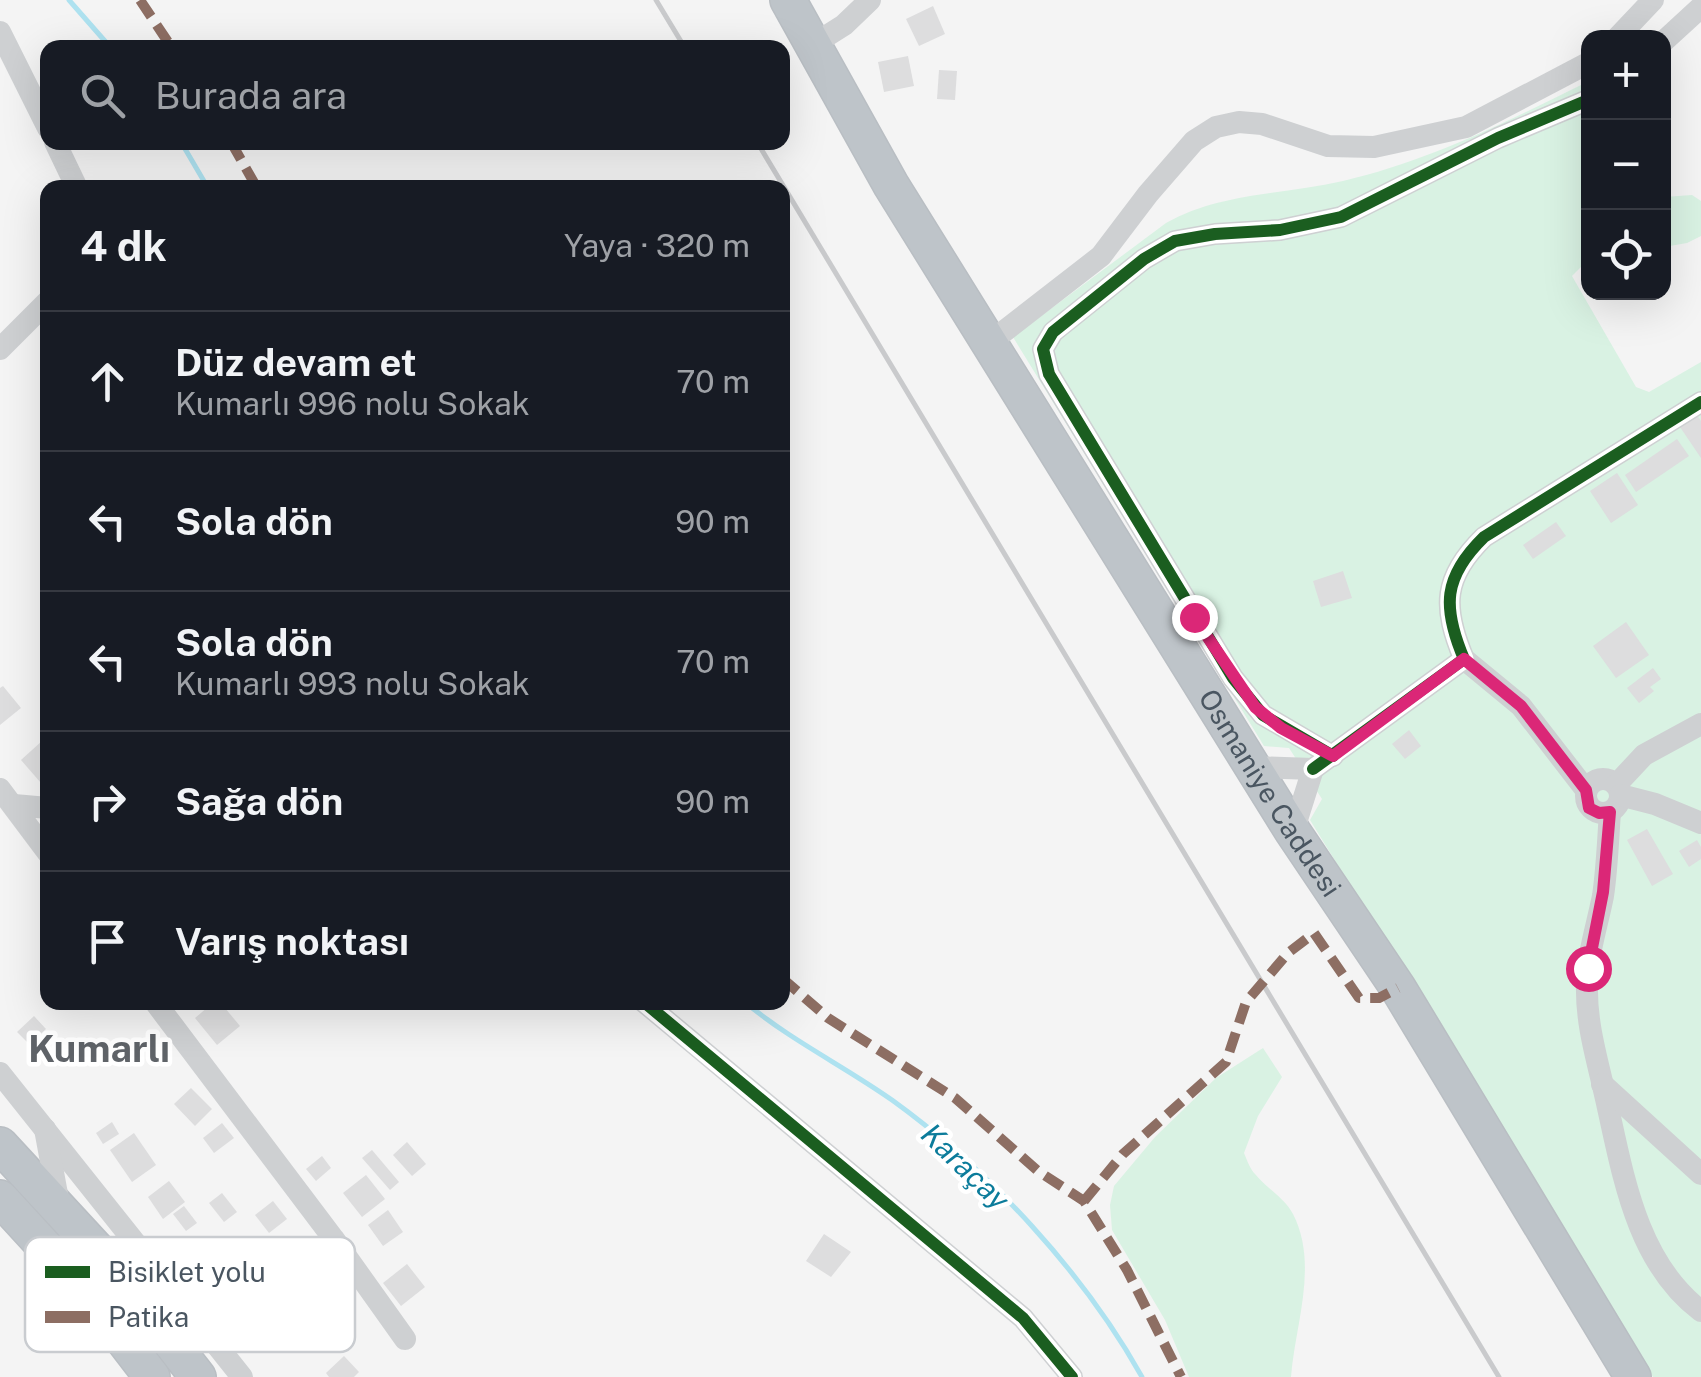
<!DOCTYPE html>
<html lang="tr">
<head>
<meta charset="utf-8">
<style>
  body { margin:0; font-family:"Public Sans",sans-serif; background:#20242c; color:#f1f3f6 }
  .controls { position:absolute; right:30px; top:30px; display:grid; overflow:hidden; border-radius:20px; box-shadow:0 10px 40px #0002 }
  .controls button { width:90px; height:90px; display:grid; place-items:center; padding:0; border:0; border-bottom:2px solid #363941; background:#171b24; color:#f1f3f6; font:50px sans-serif }
  .stop { position:absolute; width:30px; height:30px; margin:-22px; border:8px solid #db2777; border-radius:50%; background:#fff }
  .stop.end { background:#db2777; border-color:#fff; box-shadow:0 2px 10px #0008 }
  .list { margin:0; padding:0; list-style:none }
  h2 { display:flex; justify-content:space-between; align-items:center; height:130px; margin:0; padding:0 40px; font-size:42px }
  h2 small { font-size:32px; font-weight:400; color:#9ea1a6 }
  .list li { display:grid; grid-template-columns:65px 1fr auto; gap:30px; align-items:center; box-sizing:border-box; height:140px; padding:0 40px; border-top:2px solid #363941 }
  .list b { display:block; font-size:38px; white-space:nowrap }
  .list p { margin:0; font-size:32px; white-space:nowrap; color:#9ea1a6 }
  .list em { font-size:32px; font-style:normal; color:#9ea1a6 }
  .icon { flex:none; width:55px; height:55px; fill:none; stroke:currentColor; stroke-width:2; stroke-linecap:round; stroke-linejoin:round }
  .map { position:relative; flex:none; width:1701px; height:1377px; overflow:hidden }
  .search { position:absolute; background:#171b24; box-shadow:0 10px 40px #0002; left:40px; top:40px; width:750px; height:110px; display:flex; align-items:center; gap:25px; box-sizing:border-box; padding:0 35px; border-radius:20px; color:#9ea1a6; font-size:38px }
  .panel { position:absolute; background:#171b24; box-shadow:0 10px 40px #0002; left:40px; top:180px; width:750px; height:830px; border-radius:20px }
  .map>svg:first-child { display:block }
  .green { fill:#d9f2e3 }
  .lines { fill:none; stroke-linecap:round; stroke-linejoin:round }
  .stream { stroke:#aee2f0; stroke-width:5 }
  .building { fill:#ddddde }
  .highway-casing { stroke:#b9bec3; stroke-width:38 }
  .minor { stroke:#ced0d2; stroke-width:22 }
  .highway { stroke:#bec4c9; stroke-width:35 }
  .rail { stroke:#c9cacc; stroke-width:5 }
  .quiet { stroke:#8d6e63; stroke-width:10; stroke-dasharray:20 10; stroke-linecap:butt }
  .cycleway-casing { stroke:#fff; stroke-width:19 }
  .cycleway { stroke:#1b5e20; stroke-width:12 }
  .route { stroke:#db2777; stroke-width:12 }
  .labels { text-anchor:middle; stroke-width:9; stroke-linejoin:round; paint-order:stroke }
  .street-label { font-size:28px; fill:#4a5661; stroke:#fff }
  .water-label { font-size:30px; font-style:italic; fill:#0c7c9b; stroke:#fff }
  .district-label { font-size:38px; font-weight:bold; fill:#5f6368; stroke:#fff }
  .key { fill:#fff; stroke:#c9ccd0; stroke-width:2.5 }
  .key-label { font-size:28px; fill:#4a5661 }
</style>
</head>
<body>
<div class="map">
<svg width="1701" height="1377" viewBox="0 0 1701 1377">
  <rect width="100%" height="100%" fill="#f4f4f4"/>
  <g class="green">
    <path d="M1583,84l5,13v163l-16,16 64,111 13,5 52,-30v1015h-48l-343,-557 12,-21 -33,-51 -25,-2 -251,-409 153,-114c55,-31 116,-28 177,-42 83,-19 164,-59 240,-97z"/>
    <polygon points="1692,195 1701,201 1701,236 1687,243 1664,247 1664,197"/>
    <path d="M1263,1048l19,29 -24,39 -14,37c3,7 6,16 11,21 12,15 28,22 38,40 26,51 2,110 -2,163h-102l-24,-57 -53,-90 -2,-25 4,-19 41,-49 61,-59z"/>
  </g>
  <g class="lines">
    <g class="stream">
      <polyline points="69,0 111,48"/>
      <polyline points="181,142 208,188"/>
      <path d="M745,1002c45,38 99,64 147,98 97,70 192,173 250,277"/>
    </g>
  </g>
  <g class="building">
    <polygon points="933,6 945,34 919,46 906,19"/>
    <polygon points="908,56 914,86 884,92 878,62"/>
    <polygon points="939,70 957,71 955,100 937,99"/>
    <polygon points="1697,415 1701,421 1701,458 1680,427"/>
    <polygon points="1677,439 1689,456 1636,492 1625,475"/>
    <polygon points="1617,473 1638,505 1611,523 1590,491"/>
    <polygon points="1556,522 1566,536 1533,559 1523,545"/>
    <polygon points="1343,571 1352,598 1321,607 1313,581"/>
    <polygon points="1626,622 1649,655 1616,678 1593,646"/>
    <polygon points="1653,668 1661,679 1650,687 1654,691 1639,703 1627,688"/>
    <polygon points="3,686 21,708 0,725 0,688"/>
    <polygon points="1409,730 1421,746 1405,759 1392,744"/>
    <polygon points="42,741 48,747 48,777 41,783 21,760"/>
    <polygon points="1647,829 1673,874 1652,886 1627,840"/>
    <polygon points="1697,840 1701,847 1701,859 1689,867 1679,851"/>
    <polygon points="214,1002 220,1002 240,1026 217,1045 195,1018"/>
    <polygon points="34,1016 46,1029 29,1044 17,1032"/>
    <polygon points="191,1088 212,1109 195,1126 174,1104"/>
    <polygon points="112,1122 119,1134 103,1144 96,1133"/>
    <polygon points="222,1123 234,1138 214,1153 203,1138"/>
    <polygon points="134,1133 156,1165 132,1182 110,1150"/>
    <polygon points="407,1142 426,1164 412,1176 393,1155"/>
    <polygon points="372,1150 399,1182 390,1190 362,1158"/>
    <polygon points="322,1156 331,1168 316,1181 306,1169"/>
    <polygon points="366,1175 385,1199 362,1217 343,1193"/>
    <polygon points="169,1181 185,1202 163,1219 148,1197"/>
    <polygon points="222,1193 237,1212 224,1222 209,1203"/>
    <polygon points="273,1201 287,1219 269,1233 255,1215"/>
    <polygon points="184,1206 197,1223 186,1231 173,1214"/>
    <polygon points="388,1210 403,1232 383,1246 368,1225"/>
    <polygon points="824,1234 851,1252 831,1277 806,1261"/>
    <polygon points="407,1264 425,1287 401,1306 383,1283"/>
    <polygon points="344,1356 359,1372 354,1377 329,1377 326,1373"/>
  </g>
  <g class="lines">
    <g class="highway-casing">
      <g id="highway">
        <path id="s1" d="M788,0l103,185 402,647 105,156 235,389"/>
        <polyline points="0,1145 109,1263 198,1377"/>
        <polyline points="0,1198 89,1295 152,1377"/>
      </g>
    </g>
    <g class="minor">
      <polyline points="0,32 48,128"/>
      <polyline points="1617,38 1653,0"/>
      <polyline points="1664,41 1701,7"/>
      <polyline points="814,44 844,25 870,0"/>
      <polyline points="55,142 77,188"/>
      <polyline points="989,343 1101,256 1148,194 1194,141 1216,127 1239,122 1262,124 1328,146 1374,147 1466,127 1588,63"/>
      <polyline points="0,349 48,301"/>
      <polyline points="1464,659 1521,706 1586,790"/>
      <polyline points="1333,756 1263,715 1233,678 1049,374 1043,349 1053,332 1144,259 1175,241 1215,234 1280,230 1341,217 1498,138 1588,100"/>
      <polyline points="1252,767 1313,769 1293,832"/>
      <path d="M1313,769l151,-110c-22,-52 -21,-82 20,-122l217,-135"/>
      <circle cx="1603" cy="796" r="17"/>
      <polyline points="1616,785 1644,755 1701,724"/>
      <polyline points="0,789 48,853"/>
      <polyline points="1620,795 1655,804 1701,823"/>
      <polyline points="14,805 48,808"/>
      <path d="M1610,812c-2,28 -3,57 -7,84 -6,30 -16,60 -16,90 -1,39 11,76 19,113 17,75 30,163 95,212"/>
      <polyline points="155,1002 333,1238 405,1339"/>
      <polyline points="644,1002 1023,1318 1072,1377"/>
      <polyline points="0,1073 242,1377"/>
      <polyline points="1602,1084 1701,1174"/>
      <polyline points="45,1129 59,1205"/>
    </g>
    <use href="#highway" class="highway"/>
    <g class="rail">
      <polyline points="656,0 685,48"/>
      <polyline points="757,142 1499,1377"/>
    </g>
    <g class="quiet">
      <polyline points="140,0 172,48"/>
      <polyline points="231,142 257,188"/>
      <polyline points="782,978 828,1018 955,1098 1038,1171 1084,1201 1127,1270 1181,1377"/>
      <polyline points="1084,1201 1123,1154 1226,1062 1246,1002 1288,953 1314,933 1359,998 1379,998 1398,988"/>
    </g>
    <g class="cycleway-casing">
      <g id="cycleway">
        <polyline points="1333,756 1263,715 1233,678 1049,374 1043,349 1053,332 1144,259 1175,241 1215,234 1280,230 1341,217 1498,138 1588,100"/>
        <path d="M1313,769l151,-110c-22,-52 -21,-82 20,-122l217,-135"/>
        <polyline points="644,1002 1023,1318 1072,1377"/>
      </g>
    </g>
    <use href="#cycleway" class="cycleway"/>
  </g>
  <g class="lines">
    <polyline class="route" points="1194,617 1255,707 1281,728 1333,756 1464,659 1521,706 1586,790 1589,808 1599,813 1610,812 1603,892 1588,968"/>
  </g>
  <g class="labels">
    <g class="street-label">
      <text dy="10" stroke="none"><textPath href="#s1" startOffset="928">Osmaniye Caddesi</textPath></text>
    </g>
    <g class="water-label">
      <text transform="translate(965 1167) rotate(44)" y="10">Karaçay</text>
    </g>
    <g class="district-label">
      <text x="99" y="1062">Kumarlı</text>
    </g>
  </g>
  <rect x="25" y="1237" width="330" height="115" rx="15" class="key"/>
  <rect x="45" y="1266" width="45" height="12" fill="#1b5e20"/>
  <rect x="45" y="1311" width="45" height="12" fill="#8d6e63"/>
  <g class="key-label">
    <text x="108" y="1282">Bisiklet yolu</text>
    <text x="108" y="1327">Patika</text>
  </g>
</svg>
<div class="controls">
<button>+</button>
<button>−</button>
<button><svg class="icon" aria-label="locate" viewBox="0 0 24 24"><circle cx="12" cy="12" r="6"/><path d="M12 2v4M12 18v4M2 12h4M18 12h4"/></svg></button>
</div>
<div class="stop" style="left:1588px;top:968px"></div>
<div class="stop end" style="left:1194px;top:617px"></div>
<div class="search"><svg class="icon" aria-label="search" viewBox="0 0 24 24"><circle cx="10" cy="10" r="6"/><path d="M15 15l6 6"/></svg>Burada ara</div>
<section class="panel">
<h2>4 dk<small>Yaya · 320 m</small></h2>
<ul class="list">
<li><svg class="icon" aria-label="ahead" viewBox="0 0 24 24"><path d="M12 20V5M6 11l6-6 6 6"/></svg><div><b>Düz devam et</b><p>Kumarlı 996 nolu Sokak</p></div><em>70 m</em></li>
<li><svg class="icon" aria-label="left" viewBox="0 0 24 24"><path d="M17 20v-9H6M10 6l-5 5 5 5"/></svg><div><b>Sola dön</b></div><em>90 m</em></li>
<li><svg class="icon" aria-label="left" viewBox="0 0 24 24"><path d="M17 20v-9H6M10 6l-5 5 5 5"/></svg><div><b>Sola dön</b><p>Kumarlı 993 nolu Sokak</p></div><em>70 m</em></li>
<li><svg class="icon" aria-label="right" viewBox="0 0 24 24"><path d="M7 20v-9h11M14 6l5 5-5 5"/></svg><div><b>Sağa dön</b></div><em>90 m</em></li>
<li><svg class="icon" aria-label="arrive" viewBox="0 0 24 24"><path d="M6 21V4h12l-3 4 3 4H6"/></svg><div><b>Varış noktası</b></div></li>
</ul>
</section>
</div>
</body>
</html>
